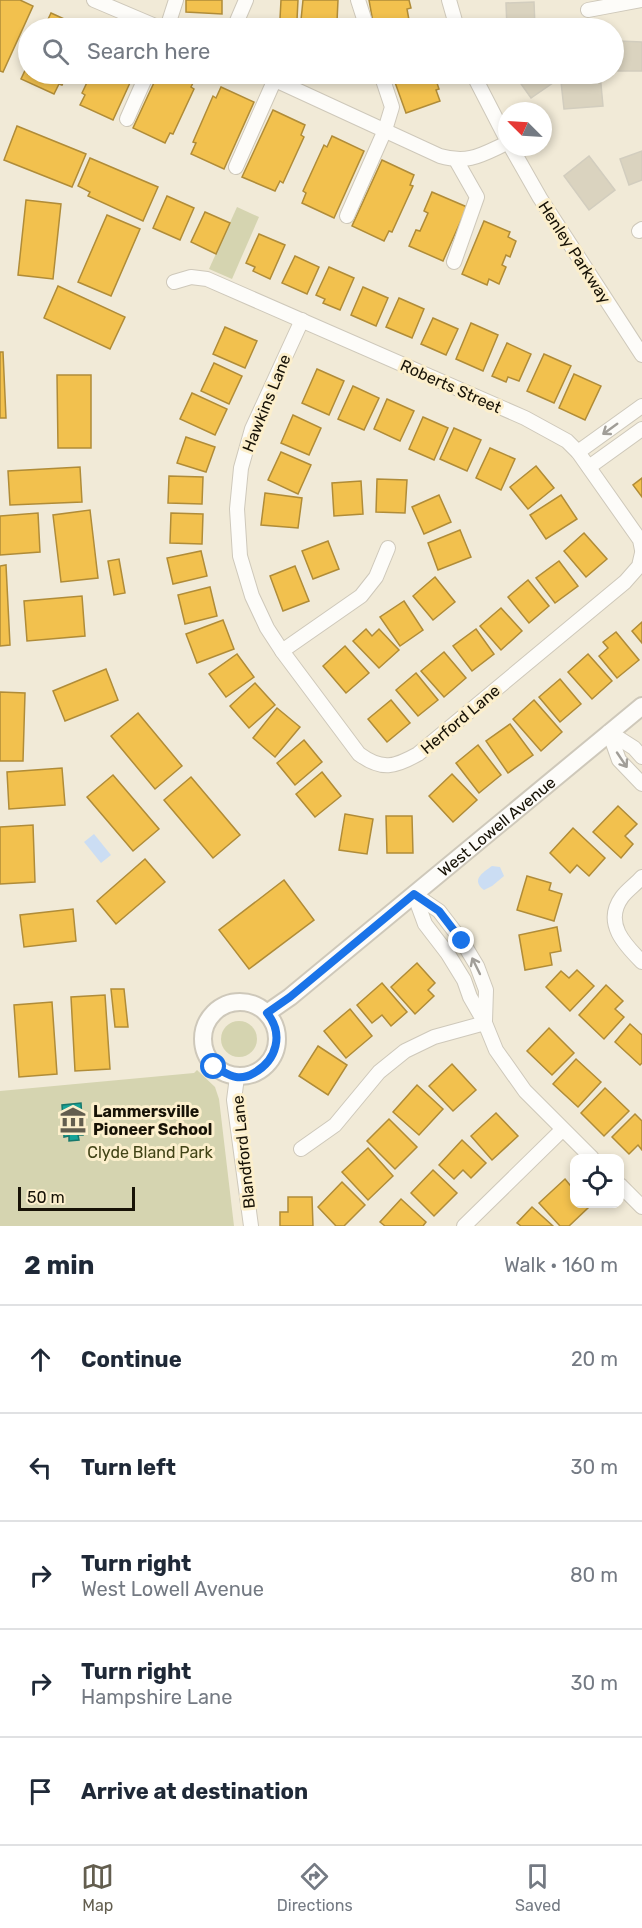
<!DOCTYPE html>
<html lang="en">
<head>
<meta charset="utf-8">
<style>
  body { margin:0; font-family:Rubik,sans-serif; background:#f2f2f3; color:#1f2937 }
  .controls { position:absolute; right:18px; bottom:18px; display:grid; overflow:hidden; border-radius:12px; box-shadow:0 3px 9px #0003 }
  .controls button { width:54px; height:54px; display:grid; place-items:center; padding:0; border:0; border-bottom:2px solid #e0e1e3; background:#fff; color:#1f2937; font:30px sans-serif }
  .compass { position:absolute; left:498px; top:102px; width:54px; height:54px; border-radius:50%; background:#fff; box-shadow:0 3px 9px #0003; rotate:294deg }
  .scale { position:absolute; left:18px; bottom:15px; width:117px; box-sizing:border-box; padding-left:6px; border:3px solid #171206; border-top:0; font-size:16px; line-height:21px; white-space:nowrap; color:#171206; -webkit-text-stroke:4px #fcefcc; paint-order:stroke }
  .stop { position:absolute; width:18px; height:18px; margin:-14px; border:4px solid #1a73e8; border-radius:50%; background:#fff }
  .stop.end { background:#1a73e8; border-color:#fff; box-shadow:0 2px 6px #0008 }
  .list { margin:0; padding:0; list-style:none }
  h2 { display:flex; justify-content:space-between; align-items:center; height:78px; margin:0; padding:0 24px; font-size:26px }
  h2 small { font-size:20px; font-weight:400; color:#747a83 }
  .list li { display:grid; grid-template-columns:39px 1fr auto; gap:18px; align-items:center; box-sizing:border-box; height:108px; padding:0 24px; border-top:2px solid #e0e1e3 }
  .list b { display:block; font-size:22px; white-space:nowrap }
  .list p { margin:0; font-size:20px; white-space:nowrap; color:#747a83 }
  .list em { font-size:20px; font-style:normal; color:#747a83 }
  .icon { flex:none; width:33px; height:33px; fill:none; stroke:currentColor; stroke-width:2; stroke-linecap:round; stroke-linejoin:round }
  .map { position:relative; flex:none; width:642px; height:1226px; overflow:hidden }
  .search { position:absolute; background:#fff; box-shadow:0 3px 9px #0003; left:18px; right:18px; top:18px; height:66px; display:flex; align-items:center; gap:15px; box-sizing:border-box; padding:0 21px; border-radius:33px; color:#747a83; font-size:22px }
  .sheet { height:618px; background:#fff }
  nav { display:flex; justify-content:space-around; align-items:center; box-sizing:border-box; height:84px; border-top:2px solid #e0e1e3; background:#fff; font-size:16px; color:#747a83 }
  nav a { display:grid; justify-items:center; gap:3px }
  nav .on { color:#635e4f }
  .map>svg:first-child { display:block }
  .green { fill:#d5d4b0 }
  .water { fill:#cbddf3 }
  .homes { fill:#f2c14e; stroke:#b08c38; stroke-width:1.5 }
  .public { fill:#17a398; stroke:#17786c; stroke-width:1.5 }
  .building { fill:#dad3bf; stroke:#d2cdbe; stroke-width:1.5 }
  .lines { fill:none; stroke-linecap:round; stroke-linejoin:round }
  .minor-casing { stroke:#cec8ba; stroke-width:16 }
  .tertiary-casing { stroke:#cec8ba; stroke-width:20 }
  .minor { stroke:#fdfcf9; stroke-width:14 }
  .tertiary { stroke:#fdfcf9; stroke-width:16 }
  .oneway { stroke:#a19e98 }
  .route { stroke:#1a73e8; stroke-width:8 }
  .labels { text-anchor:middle; stroke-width:6; stroke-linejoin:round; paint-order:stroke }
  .street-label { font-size:16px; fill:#171206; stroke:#fcefcc }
  .poi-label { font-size:16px; font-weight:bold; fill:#171206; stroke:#fcefcc; text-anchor:start }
  .park-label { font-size:16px; fill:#414316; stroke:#fcefcc }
</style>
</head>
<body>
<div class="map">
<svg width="642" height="1226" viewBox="0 0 642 1226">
  <rect width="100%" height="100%" fill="#f1ead7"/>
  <g class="green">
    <polygon points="237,207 259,217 232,279 209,269"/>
    <circle cx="239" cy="1039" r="18"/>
    <polygon points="197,1070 215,1087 219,1099 234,1226 0,1226 0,1091 194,1073"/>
  </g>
  <g class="water">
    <polygon points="94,834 111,855 101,863 84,842"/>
    <path d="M492,866l8,1 4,9 -12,10 -8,4c-13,-10 -2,-17 8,-24z"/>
  </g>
  <g class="homes">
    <polygon points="0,0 20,0 33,6 3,72 0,71"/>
    <polygon points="186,0 222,0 222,14 186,12"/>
    <polygon points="281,0 298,0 297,20 280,19"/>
    <polygon points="303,0 338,0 337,22 301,20"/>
    <polygon points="369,0 409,0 411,8 407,9 409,20 374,28"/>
    <polygon points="51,13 84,28 44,28"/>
    <polygon points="28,64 28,74 67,74 62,85 59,84 54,94 21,79"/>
    <polygon points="91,74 134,74 113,120 80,105 85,95 82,93"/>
    <polygon points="158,74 188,74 196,77 191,87 194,89 173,134 170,133 165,143 133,128"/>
    <polygon points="392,74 434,74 439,89 436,90 440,101 406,113"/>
    <polygon points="221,87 254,102 224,169 191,154 196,143 193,142 213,96 216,98"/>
    <polygon points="273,110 305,125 301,135 304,137 283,183 280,181 275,191 242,177"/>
    <polygon points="17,126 86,154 72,187 4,160"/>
    <polygon points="332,136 364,151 334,218 302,203 306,193 303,191 324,145 327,147"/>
    <polygon points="90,158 158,187 143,221 88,196 90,192 78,186"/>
    <polygon points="382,160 414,175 410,185 413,186 392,232 389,231 384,241 352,226"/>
    <polygon points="432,192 467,207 443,261 409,246 416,230 420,231 428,213 424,211"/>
    <polygon points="167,196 194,208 180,240 153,228"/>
    <polygon points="26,200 61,204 53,279 18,275"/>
    <polygon points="205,212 230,223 216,254 191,242"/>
    <polygon points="107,215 140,229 111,296 78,282"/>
    <polygon points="484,221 510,232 508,237 516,241 510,257 506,255 502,265 506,267 499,284 489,279 487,285 462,274"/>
    <polygon points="259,234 285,245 270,279 253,271 255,267 246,263"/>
    <polygon points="295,256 319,267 307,294 282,283"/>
    <polygon points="329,267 354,278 340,310 323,303 325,299 316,295"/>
    <polygon points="58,286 125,317 110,349 44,318"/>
    <polygon points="363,287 388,298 376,326 351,315"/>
    <polygon points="399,298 424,309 412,338 386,327"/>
    <polygon points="433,318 458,329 446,355 421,344"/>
    <polygon points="471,323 498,335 483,371 456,359"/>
    <polygon points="225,327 257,341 245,368 213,354"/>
    <polygon points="507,343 531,354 519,381 508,377 506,382 492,376"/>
    <polygon points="0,352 3,352 6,418 0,418"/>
    <polygon points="544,354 571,366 554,403 527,391"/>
    <polygon points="214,363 242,376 229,404 201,391"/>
    <polygon points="317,369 344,381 329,415 302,403"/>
    <polygon points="574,374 601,386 585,420 559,408"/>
    <polygon points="57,375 91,375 91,448 58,448"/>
    <polygon points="353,386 379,398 364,430 338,419"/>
    <polygon points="192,393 227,409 215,435 180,419"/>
    <polygon points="387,399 414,411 400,441 374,429"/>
    <polygon points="293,415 321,428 309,455 281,443"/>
    <polygon points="423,417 448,428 434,460 409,449"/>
    <polygon points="454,428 481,440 467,471 440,459"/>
    <polygon points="186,437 215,447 206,472 177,463"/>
    <polygon points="490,448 515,459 501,490 476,478"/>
    <polygon points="281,452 311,465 298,494 268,480"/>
    <polygon points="536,466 554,488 528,509 510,487"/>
    <polygon points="80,467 82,502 10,505 8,471"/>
    <polygon points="169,476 203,477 202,504 168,503"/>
    <polygon points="642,478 642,497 633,485"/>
    <polygon points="377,479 407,480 405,513 376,512"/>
    <polygon points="361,481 363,514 334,516 332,483"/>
    <polygon points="265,493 302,498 298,528 261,525"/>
    <polygon points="439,495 451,522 424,534 412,507"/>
    <polygon points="561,495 577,519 546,539 530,515"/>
    <polygon points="90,510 98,578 61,582 53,515"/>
    <polygon points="38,513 40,552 0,555 0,516"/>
    <polygon points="171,513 203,514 202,544 170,543"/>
    <polygon points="460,530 471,557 438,570 428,543"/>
    <polygon points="584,533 607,559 586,577 564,551"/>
    <polygon points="328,541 339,569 313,579 302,551"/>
    <polygon points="201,551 207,576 173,584 167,558"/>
    <polygon points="119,559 125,593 114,595 108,561"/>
    <polygon points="559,561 578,586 555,603 536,578"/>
    <polygon points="6,565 10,645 0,646 0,566"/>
    <polygon points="295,566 309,601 283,611 270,576"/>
    <polygon points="435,577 455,602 433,620 413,596"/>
    <polygon points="528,580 549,606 529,623 508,597"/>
    <polygon points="210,587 217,616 185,624 178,595"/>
    <polygon points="82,596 85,636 27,641 24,601"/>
    <polygon points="404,601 423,630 400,646 380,617"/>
    <polygon points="501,608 522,631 501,650 480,626"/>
    <polygon points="223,620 234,649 197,663 186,634"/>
    <polygon points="642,622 642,643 632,631"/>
    <polygon points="366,629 372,636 379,629 399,650 379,668 353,641"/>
    <polygon points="476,629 494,654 472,671 453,646"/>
    <polygon points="616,632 639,660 617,678 599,656 608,648 603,642"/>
    <polygon points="345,646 369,673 346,693 323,666"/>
    <polygon points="444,652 466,678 444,697 421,671"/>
    <polygon points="237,654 254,677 226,697 209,674"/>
    <polygon points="588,654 612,681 592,699 568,672"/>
    <polygon points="106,669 118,700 65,721 53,691"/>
    <polygon points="416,673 438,700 418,716 396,690"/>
    <polygon points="560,679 581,704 560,722 539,697"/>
    <polygon points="255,683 275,705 249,728 230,706"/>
    <polygon points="0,692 25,693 23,761 0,761"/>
    <polygon points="391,700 410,723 387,742 368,719"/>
    <polygon points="534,700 562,732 541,751 513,719"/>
    <polygon points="277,708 300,727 275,757 253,738"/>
    <polygon points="138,713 182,766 155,789 111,736"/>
    <polygon points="510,724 533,755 508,773 486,741"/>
    <polygon points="304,740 322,762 295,785 277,763"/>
    <polygon points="478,745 501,775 479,793 456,763"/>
    <polygon points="62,768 65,805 9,809 7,772"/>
    <polygon points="322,772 341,796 315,817 296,794"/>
    <polygon points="452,774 477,800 453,822 429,796"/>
    <polygon points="113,775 159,829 133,851 87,797"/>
    <polygon points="191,777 240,835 213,858 164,800"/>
    <polygon points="618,806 637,824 625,836 633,844 621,858 593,832"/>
    <polygon points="345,814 373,819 367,854 339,850"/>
    <polygon points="386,816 412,816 413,853 387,853"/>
    <polygon points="33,825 35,882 0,884 0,827"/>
    <polygon points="573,828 605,858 589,876 577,865 570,873 550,853"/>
    <polygon points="145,859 165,882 116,924 97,901"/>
    <polygon points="527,876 551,883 549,890 562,894 554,921 517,910"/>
    <polygon points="284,880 314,920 249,969 219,930"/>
    <polygon points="73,909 76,941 24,947 20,915"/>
    <polygon points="557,927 561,951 550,953 552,965 525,970 519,935"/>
    <polygon points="417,963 435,983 428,990 434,996 415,1014 391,987"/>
    <polygon points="577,970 594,986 570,1011 546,987 561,971 569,978"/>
    <polygon points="382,983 407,1012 391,1026 382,1015 372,1023 357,1005"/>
    <polygon points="606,985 623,1001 615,1009 624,1017 604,1039 579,1015"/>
    <polygon points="111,989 124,989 128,1027 115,1027"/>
    <polygon points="105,995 110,1069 75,1071 71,997"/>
    <polygon points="52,1002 57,1074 19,1077 14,1005"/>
    <polygon points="350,1009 372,1036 346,1058 324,1031"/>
    <polygon points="630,1024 642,1035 642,1063 640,1065 615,1042"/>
    <polygon points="549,1028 574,1053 552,1075 527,1051"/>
    <polygon points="318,1046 347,1065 328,1095 299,1076"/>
    <polygon points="576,1059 601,1082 578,1107 553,1084"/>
    <polygon points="452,1064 476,1090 453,1111 429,1086"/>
    <polygon points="417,1085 443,1109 419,1135 393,1112"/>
    <polygon points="605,1088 629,1111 604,1136 581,1113"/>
    <polygon points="496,1113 518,1136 492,1160 471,1136"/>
    <polygon points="635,1114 642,1121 642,1150 638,1145 629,1154 612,1137"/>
    <polygon points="389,1119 417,1147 395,1169 367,1141"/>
    <polygon points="462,1140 486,1163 471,1178 463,1170 454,1179 439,1165"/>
    <polygon points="368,1148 393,1176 368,1200 342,1172"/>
    <polygon points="433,1170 457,1193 434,1216 411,1193"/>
    <polygon points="565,1179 574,1190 574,1204 587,1204 590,1206 569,1226 560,1226 539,1203"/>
    <polygon points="342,1182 365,1205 344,1226 336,1226 318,1207"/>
    <polygon points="288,1197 312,1197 313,1226 280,1226 280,1212 288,1212"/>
    <polygon points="401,1199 426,1222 423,1226 385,1226 380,1222"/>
    <polygon points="532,1207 553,1226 521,1226 517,1223"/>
  </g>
  <polygon class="public" points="81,1103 83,1135 78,1135 79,1140 69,1141 69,1136 64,1137 62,1105"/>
  <g class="building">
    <polygon points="534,2 535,28 507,28 506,3"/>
    <polygon points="619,41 642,42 642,71 618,71"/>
    <polygon points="514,74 552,74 557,80 531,98"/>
    <polygon points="574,74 600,74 603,106 564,109 561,82 575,81"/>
    <polygon points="642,151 642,180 629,185 620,159"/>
    <polygon points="589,156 615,190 589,210 564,176"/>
  </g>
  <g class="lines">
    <g class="minor-casing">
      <g id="minor">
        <polyline points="94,0 160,28"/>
        <polyline points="358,0 367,28"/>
        <polyline points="449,0 457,28"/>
        <polyline points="588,10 641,0"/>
        <polyline points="167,28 176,0"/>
        <polyline points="234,28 246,0"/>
        <path d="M262,74l178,82c29,8 41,-1 67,-13"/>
        <polyline points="473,74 507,140"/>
        <polyline points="127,119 147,74"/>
        <polyline points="511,147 540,198 642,355"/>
        <polyline points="236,167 275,79"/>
        <polyline points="347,216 385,130 392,107 381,74"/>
        <polyline points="639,231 642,229"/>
        <polyline points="454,262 477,197 456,160"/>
        <polyline points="174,282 191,277 207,279 525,418 567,441 578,452 640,540 642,550"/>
        <path d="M302,320l-50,109 -11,39 -4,41 3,47 12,40 15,32 15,23 77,103c23,17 36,13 59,0l207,-172 14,-16 3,-13"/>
        <polyline points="578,452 642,406"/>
        <polyline points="589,467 642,429"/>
        <polyline points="282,651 361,596 376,577 388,548"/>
        <polyline points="609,732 619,760 642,784"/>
        <polyline points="609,732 634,748 642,757"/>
        <path d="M642,877c-6,7 -15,13 -20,20 -19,26 3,48 20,65"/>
        <polyline points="414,894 425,924 448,954 464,980 470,997 485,1023 496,1050 525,1091 592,1158"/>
        <polyline points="414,894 439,911 462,941 477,966 486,990 485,1021"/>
        <polyline points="237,1077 234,1100 251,1226"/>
        <polyline points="301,1149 335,1125 379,1072 405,1051 434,1037 485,1023"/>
        <polyline points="620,1185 642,1207"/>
        <polyline points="464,1226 562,1130"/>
      </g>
    </g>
    <g class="tertiary-casing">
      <g id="tertiary">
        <circle cx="240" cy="1039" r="37"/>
        <path id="s1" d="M267,1013l23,-16 352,-291"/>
      </g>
    </g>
    <use href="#minor" class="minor"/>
    <use href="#tertiary" class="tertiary"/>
  </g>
  <defs><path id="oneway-shaft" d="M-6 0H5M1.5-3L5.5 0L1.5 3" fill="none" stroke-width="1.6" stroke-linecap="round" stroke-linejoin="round" transform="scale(1.5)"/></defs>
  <g class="oneway">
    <use href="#oneway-shaft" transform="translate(610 429) rotate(144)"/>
    <use href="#oneway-shaft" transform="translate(622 760) rotate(56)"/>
    <use href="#oneway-shaft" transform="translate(476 966) rotate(-116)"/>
  </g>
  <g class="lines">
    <path class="route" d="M214,1067c7,3 15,9 22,10 6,1 13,-1 18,-4 23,-13 30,-39 13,-60l23,-16 124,-103 25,17 23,30"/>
  </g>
  <defs>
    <g id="museum-bare" transform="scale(2.07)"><path d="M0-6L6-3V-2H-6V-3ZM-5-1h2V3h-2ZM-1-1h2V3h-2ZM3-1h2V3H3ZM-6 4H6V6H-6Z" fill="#635e4f" stroke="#fcefcc" stroke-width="2.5" paint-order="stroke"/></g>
  </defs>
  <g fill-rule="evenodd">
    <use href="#museum-bare" x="73" y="1120"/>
  </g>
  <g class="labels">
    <g class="street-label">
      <text transform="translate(575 252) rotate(57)" y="6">Henley Parkway</text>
      <text transform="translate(451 386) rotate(24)" y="6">Roberts Street</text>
      <text transform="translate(266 403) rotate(-68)" y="6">Hawkins Lane</text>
      <text transform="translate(460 719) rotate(-40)" y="6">Herford Lane</text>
      <text dy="6" stroke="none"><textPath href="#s1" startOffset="296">West Lowell Avenue</textPath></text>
      <text transform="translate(243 1152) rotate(-96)" y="6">Blandford Lane</text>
    </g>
    <g class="poi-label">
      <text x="93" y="1117">Lammersville<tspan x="93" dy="18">Pioneer School</tspan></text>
    </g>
    <g class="park-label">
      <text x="150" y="1158">Clyde Bland Park</text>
    </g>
  </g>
</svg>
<div class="controls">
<button><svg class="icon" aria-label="locate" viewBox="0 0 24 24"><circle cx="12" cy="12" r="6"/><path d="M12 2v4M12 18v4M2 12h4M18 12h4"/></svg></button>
</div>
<svg class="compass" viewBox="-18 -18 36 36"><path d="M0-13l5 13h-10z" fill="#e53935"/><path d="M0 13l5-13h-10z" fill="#747a83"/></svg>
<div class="scale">50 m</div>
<div class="stop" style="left:214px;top:1067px"></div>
<div class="stop end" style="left:462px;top:941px"></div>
<div class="search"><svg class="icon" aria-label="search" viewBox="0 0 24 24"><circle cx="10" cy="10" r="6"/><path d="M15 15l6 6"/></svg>Search here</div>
</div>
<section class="sheet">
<h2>2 min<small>Walk · 160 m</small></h2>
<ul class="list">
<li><svg class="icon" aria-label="ahead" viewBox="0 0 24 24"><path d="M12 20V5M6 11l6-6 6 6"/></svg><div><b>Continue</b></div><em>20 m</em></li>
<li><svg class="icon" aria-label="left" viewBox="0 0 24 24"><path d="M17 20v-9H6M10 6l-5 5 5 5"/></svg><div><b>Turn left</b></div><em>30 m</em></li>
<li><svg class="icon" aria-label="right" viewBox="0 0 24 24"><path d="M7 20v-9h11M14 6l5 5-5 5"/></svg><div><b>Turn right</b><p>West Lowell Avenue</p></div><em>80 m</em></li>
<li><svg class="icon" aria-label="right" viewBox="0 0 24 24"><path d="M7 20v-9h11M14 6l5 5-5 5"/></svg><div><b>Turn right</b><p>Hampshire Lane</p></div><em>30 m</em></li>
<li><svg class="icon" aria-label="arrive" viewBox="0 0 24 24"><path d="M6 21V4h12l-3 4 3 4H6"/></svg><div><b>Arrive at destination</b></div></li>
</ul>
</section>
<nav>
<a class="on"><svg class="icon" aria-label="map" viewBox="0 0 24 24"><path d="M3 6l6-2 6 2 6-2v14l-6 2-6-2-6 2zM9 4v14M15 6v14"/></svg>Map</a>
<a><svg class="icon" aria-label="directions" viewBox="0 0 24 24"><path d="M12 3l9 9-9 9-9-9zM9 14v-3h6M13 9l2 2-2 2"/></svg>Directions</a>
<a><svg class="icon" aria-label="saved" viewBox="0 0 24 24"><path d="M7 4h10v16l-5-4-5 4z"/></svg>Saved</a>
</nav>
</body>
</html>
